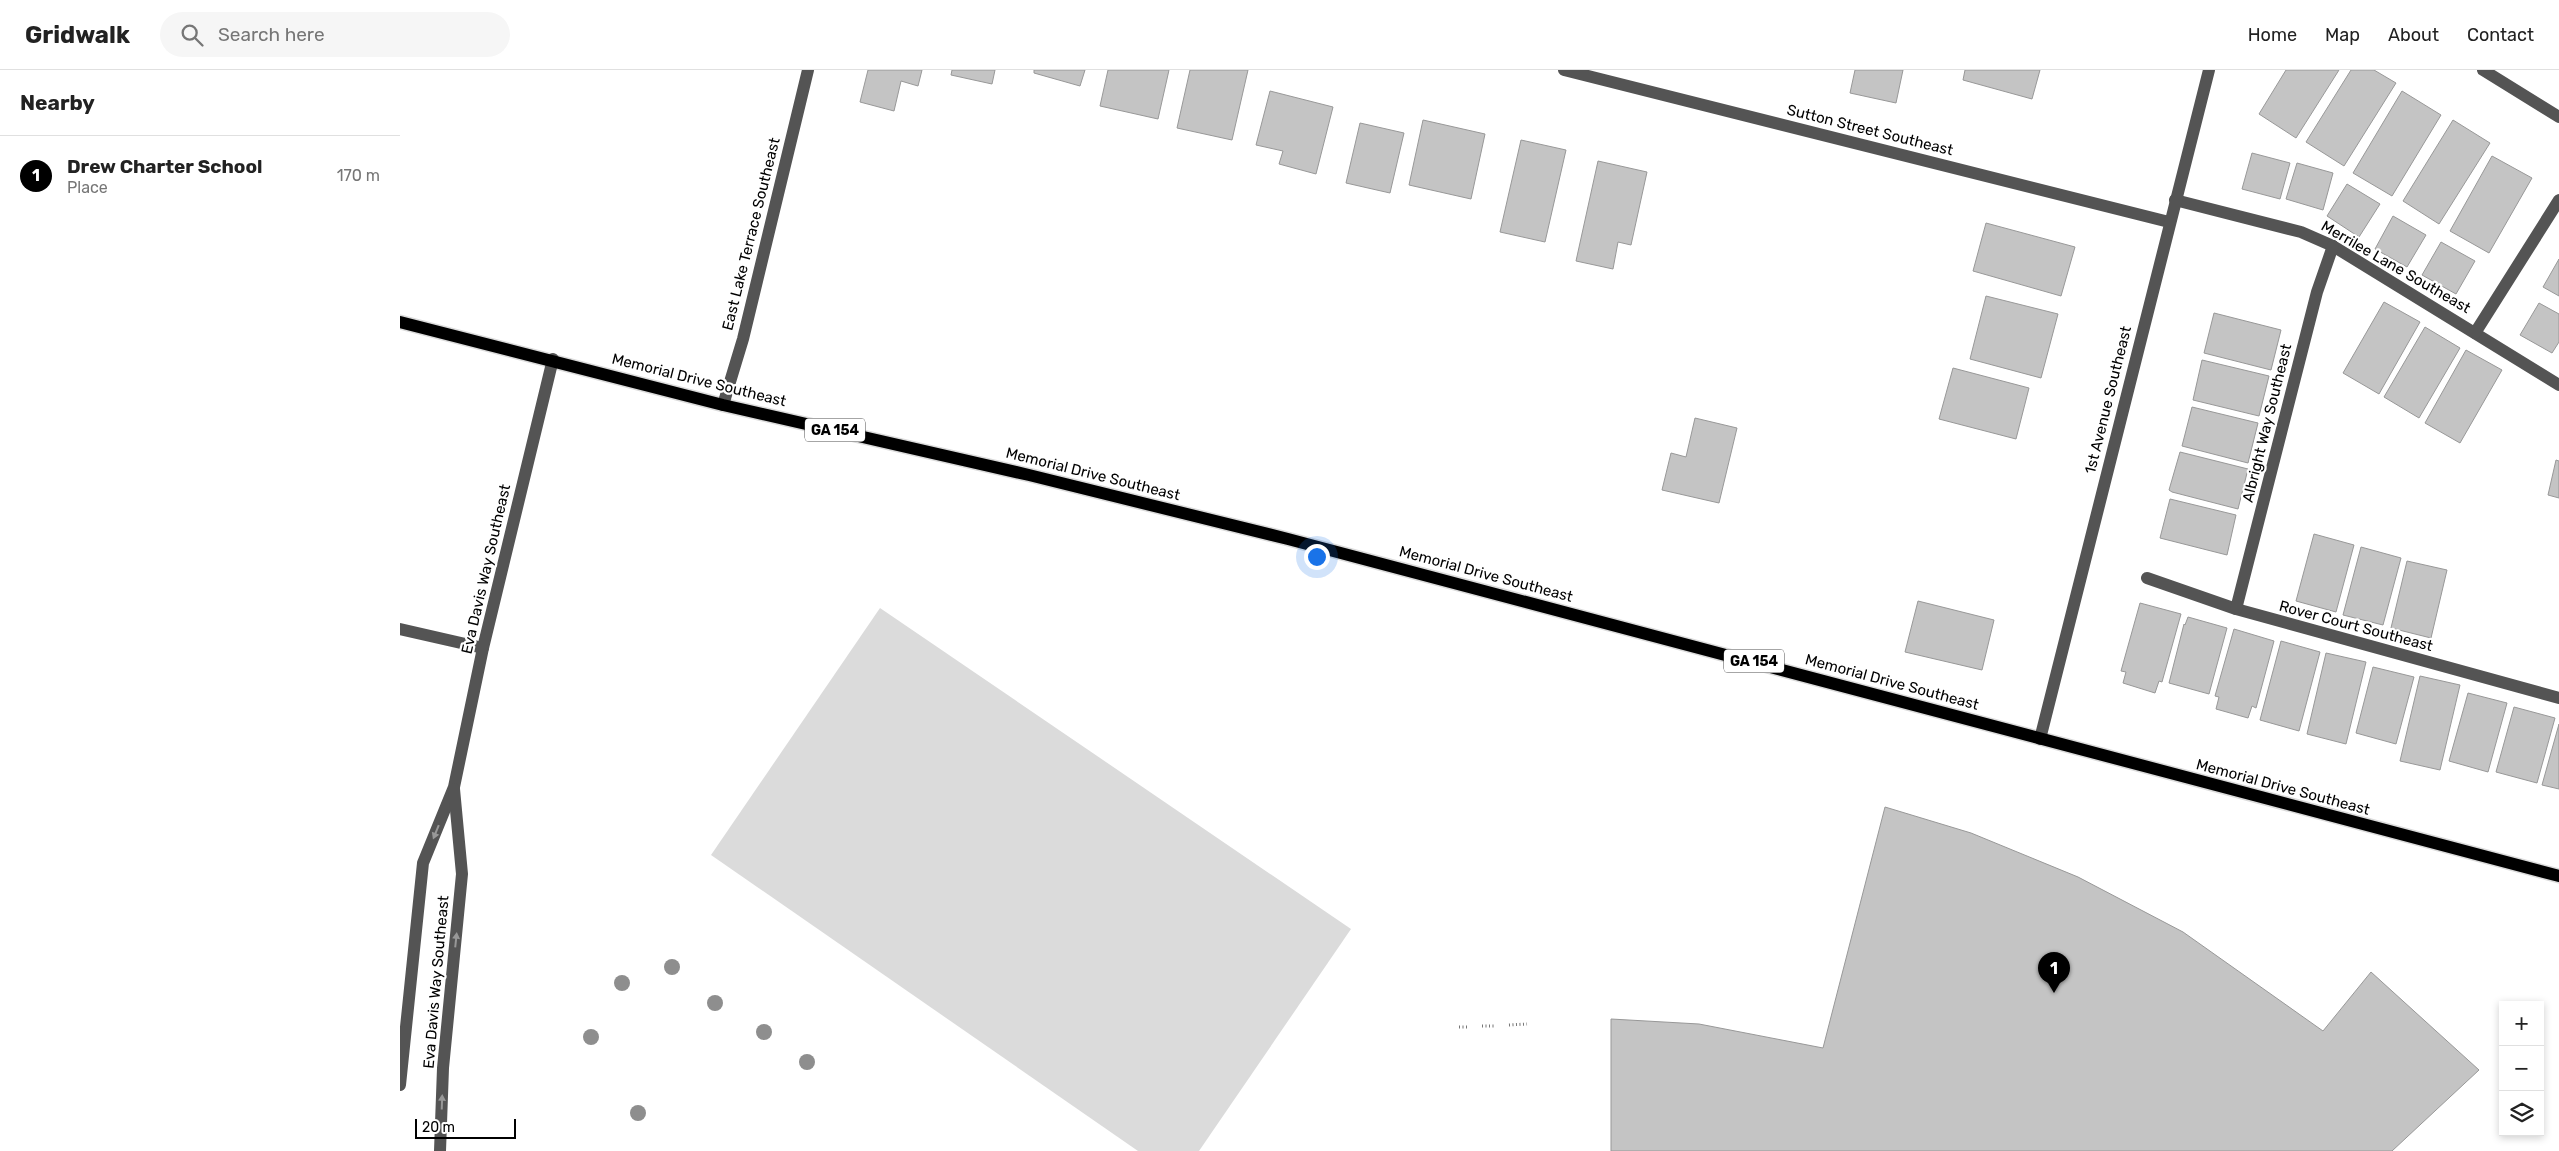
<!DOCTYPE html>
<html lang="en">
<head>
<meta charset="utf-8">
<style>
  body { margin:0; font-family:Rubik,sans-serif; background:#f6f6f6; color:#222 }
  .controls { position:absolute; right:15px; bottom:15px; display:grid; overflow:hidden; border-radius:0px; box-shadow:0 2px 8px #0003 }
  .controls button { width:45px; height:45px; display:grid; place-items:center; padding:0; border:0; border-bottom:1px solid #e0e0e0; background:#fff; color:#222; font:25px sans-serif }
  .scale { position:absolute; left:15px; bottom:12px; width:101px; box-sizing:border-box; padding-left:5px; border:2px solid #000; border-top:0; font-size:14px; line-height:18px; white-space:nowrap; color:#000; -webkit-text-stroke:4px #fff; paint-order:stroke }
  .you { position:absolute; left:916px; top:486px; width:18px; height:18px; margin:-12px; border:4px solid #fff; border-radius:50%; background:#1a73e8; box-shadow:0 0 0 8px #1a73e833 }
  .badge { display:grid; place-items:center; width:32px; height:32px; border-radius:50%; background:#000; color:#fff; font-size:16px; font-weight:700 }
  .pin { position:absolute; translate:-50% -41px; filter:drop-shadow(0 1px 2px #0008) }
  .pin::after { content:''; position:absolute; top:26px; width:18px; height:15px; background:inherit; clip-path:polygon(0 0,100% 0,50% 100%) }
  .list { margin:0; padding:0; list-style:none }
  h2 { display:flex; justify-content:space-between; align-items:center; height:65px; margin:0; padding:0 20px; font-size:21px }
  h2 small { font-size:16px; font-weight:400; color:#767676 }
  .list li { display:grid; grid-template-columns:32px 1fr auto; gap:15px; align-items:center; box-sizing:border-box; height:80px; padding:0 20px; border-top:1px solid #e0e0e0 }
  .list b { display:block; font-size:19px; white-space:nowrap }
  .list p { margin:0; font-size:16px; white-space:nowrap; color:#767676 }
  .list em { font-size:16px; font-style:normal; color:#767676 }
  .icon { flex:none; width:28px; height:28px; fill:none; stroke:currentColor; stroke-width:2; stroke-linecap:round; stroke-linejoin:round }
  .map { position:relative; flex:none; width:2159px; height:1081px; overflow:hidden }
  header { display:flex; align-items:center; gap:30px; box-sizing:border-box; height:70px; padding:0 25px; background:#fff; border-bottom:1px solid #e0e0e0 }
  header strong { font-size:24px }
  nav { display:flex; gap:28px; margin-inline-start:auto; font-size:18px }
  .search { width:350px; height:45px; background:#f6f6f6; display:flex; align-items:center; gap:12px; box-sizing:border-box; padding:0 18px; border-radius:28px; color:#767676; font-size:19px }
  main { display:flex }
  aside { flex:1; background:#fff }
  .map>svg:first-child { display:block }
  .green { fill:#dbdbdb }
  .building { fill:#c4c4c4; stroke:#989898 }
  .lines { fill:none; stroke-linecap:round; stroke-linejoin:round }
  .major-casing { stroke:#dbdbdb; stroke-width:15 }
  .path { stroke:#767676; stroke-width:3; stroke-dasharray:1 2.5; stroke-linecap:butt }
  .minor { stroke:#545454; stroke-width:12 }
  .major { stroke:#000; stroke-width:12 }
  .tree { fill:#8e8e8e }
  .oneway { fill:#989898 }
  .labels { text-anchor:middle; stroke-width:4.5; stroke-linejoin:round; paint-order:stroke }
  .shield { fill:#fff; stroke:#4c4c4c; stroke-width:1 }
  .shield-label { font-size:14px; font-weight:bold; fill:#000 }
  .street-label { font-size:15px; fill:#000; stroke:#fff }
</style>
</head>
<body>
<header>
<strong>Gridwalk</strong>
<div class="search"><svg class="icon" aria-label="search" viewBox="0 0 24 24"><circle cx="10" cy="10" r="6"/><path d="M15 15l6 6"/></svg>Search here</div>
<nav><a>Home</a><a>Map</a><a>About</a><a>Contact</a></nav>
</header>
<main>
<aside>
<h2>Nearby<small></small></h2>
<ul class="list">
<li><span class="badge">1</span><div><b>Drew Charter School</b><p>Place</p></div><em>170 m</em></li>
</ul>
</aside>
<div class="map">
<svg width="2159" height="1081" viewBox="0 0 2159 1081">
  <rect width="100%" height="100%" fill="#fff"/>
  <polygon class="green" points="480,538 951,859 799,1081 738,1081 311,785"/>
  <g class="building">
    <polygon points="468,0 522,0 518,16 501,11 494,41 460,32"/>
    <polygon points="552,0 595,0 592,14 551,5"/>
    <polygon points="634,0 685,0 680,16 634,3"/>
    <polygon points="708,0 769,0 758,49 700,36"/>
    <polygon points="790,0 848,0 832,70 777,58"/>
    <polygon points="1455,0 1503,0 1496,33 1450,23"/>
    <polygon points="1565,0 1640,0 1632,29 1563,10"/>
    <polygon points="1886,0 1939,0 1896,68 1859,44"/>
    <polygon points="1951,0 1974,0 1996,13 1944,96 1906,72"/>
    <polygon points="870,21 933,37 916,104 879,94 883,81 856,75"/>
    <polygon points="2002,21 2041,45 1992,126 1953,103"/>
    <polygon points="1023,50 1085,64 1071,129 1009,115"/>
    <polygon points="2053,50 2090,73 2039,154 2003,131"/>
    <polygon points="960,53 1004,63 990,123 946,113"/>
    <polygon points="1121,70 1166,80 1145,172 1100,162"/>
    <polygon points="1852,83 1890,93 1880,129 1842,119"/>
    <polygon points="2092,86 2132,108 2089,183 2050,161"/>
    <polygon points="1198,91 1247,102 1231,175 1218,172 1213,199 1176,191"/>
    <polygon points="1897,93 1933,103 1923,140 1886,129"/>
    <polygon points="1947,114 1980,134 1959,167 1927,146"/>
    <polygon points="1993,146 2026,165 2007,197 1975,179"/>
    <polygon points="1586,153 1675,177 1661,226 1573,201"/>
    <polygon points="2041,172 2075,191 2056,224 2022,205"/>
    <polygon points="2159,189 2159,226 2143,217"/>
    <polygon points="1586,226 1658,244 1641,308 1570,289"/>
    <polygon points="1984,232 2020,252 1979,324 1943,303"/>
    <polygon points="2139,233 2159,244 2159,272 2152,283 2120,265"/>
    <polygon points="1814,243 1881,260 1871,300 1804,283"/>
    <polygon points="2025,257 2060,278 2019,348 1984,327"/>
    <polygon points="2066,280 2102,300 2060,373 2025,353"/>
    <polygon points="1802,290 1869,306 1859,346 1793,330"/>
    <polygon points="1553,298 1629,318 1616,369 1539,349"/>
    <polygon points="1792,337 1858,353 1848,393 1782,376"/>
    <polygon points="1295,348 1337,358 1319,433 1262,420 1271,383 1286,387"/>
    <polygon points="1780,382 1848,399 1838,439 1772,422 1769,420"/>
    <polygon points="2156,390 2159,391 2159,428 2148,425"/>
    <polygon points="1770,429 1836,445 1827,485 1760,468"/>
    <polygon points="1914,464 1954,475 1936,542 1896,531"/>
    <polygon points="1961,477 2001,488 1983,555 1943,545"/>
    <polygon points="2007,491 2047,500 2031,568 1991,558"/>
    <polygon points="1518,531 1594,550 1582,600 1505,582"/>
    <polygon points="1740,533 1781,544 1762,612 1759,611 1755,623 1723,613 1726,602 1721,601"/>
    <polygon points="1788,547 1827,558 1809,624 1769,613 1784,554 1785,555"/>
    <polygon points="1834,559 1874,571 1856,638 1852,636 1848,648 1816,639 1819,627 1815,626"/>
    <polygon points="1881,571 1920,582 1899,661 1860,650"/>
    <polygon points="1926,583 1966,592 1946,674 1907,664"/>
    <polygon points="1973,597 2014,607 1996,674 1956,663"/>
    <polygon points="2020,606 2060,615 2040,700 2000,691"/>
    <polygon points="2068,623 2107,633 2088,702 2049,691"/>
    <polygon points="2114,637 2155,648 2137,713 2096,702"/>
    <polygon points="2159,654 2159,719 2142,715"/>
    <polygon points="1485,737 1571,763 1678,807 1783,862 1923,961 1971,902 2079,1000 1992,1081 1211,1081 1211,949 1299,954 1423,978"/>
  </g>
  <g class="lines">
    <g class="major-casing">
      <polyline id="major" points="0,252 323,335 629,405 888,469 2159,806"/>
    </g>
    <g class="path">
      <polyline points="1109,955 1127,954"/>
      <polyline points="1082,956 1094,956"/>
      <polyline points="1059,957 1067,957"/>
    </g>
    <g class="minor">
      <polyline points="1164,0 1769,152"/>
      <polyline points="2083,0 2159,47"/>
      <polyline points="1775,130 1901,162 1933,176 2159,315"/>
      <polyline points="2075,263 2159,130"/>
      <polyline points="323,335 343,269 408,0"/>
      <polyline points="1747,508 1836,539 2159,628"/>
      <polyline points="1836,539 1917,222 1933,176"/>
      <polyline points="0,559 83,578"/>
      <polyline points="1640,669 1809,0"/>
      <polyline points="0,1015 23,793 54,717 83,578 153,289"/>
      <polyline points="40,1081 43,998 62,804 54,719"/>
    </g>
    <use href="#major" class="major"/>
  </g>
  <g class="tree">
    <circle cx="272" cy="897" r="8"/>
    <circle cx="222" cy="913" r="8"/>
    <circle cx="315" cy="933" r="8"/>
    <circle cx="364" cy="962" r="8"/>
    <circle cx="191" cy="967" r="8"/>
    <circle cx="407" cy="992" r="8"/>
    <circle cx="238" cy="1043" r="8"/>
  </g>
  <defs><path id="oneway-solid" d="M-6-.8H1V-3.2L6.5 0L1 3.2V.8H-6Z" transform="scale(1.25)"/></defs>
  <g class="oneway">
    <use href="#oneway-solid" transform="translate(36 762) rotate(112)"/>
    <use href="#oneway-solid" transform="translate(56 870) rotate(-84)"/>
    <use href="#oneway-solid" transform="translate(42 1032) rotate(-88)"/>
  </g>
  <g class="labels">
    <g class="shield">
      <rect x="405" y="348.5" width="60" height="23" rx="4"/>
      <rect x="1324" y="579.5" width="60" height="23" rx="4"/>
    </g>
    <g class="shield-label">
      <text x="435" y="365">GA 154</text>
      <text x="1354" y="596">GA 154</text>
    </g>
    <g class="street-label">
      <text transform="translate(1470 60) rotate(14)" y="5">Sutton Street Southeast</text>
      <text transform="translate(351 164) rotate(-76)" y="5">East Lake Terrace Southeast</text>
      <text transform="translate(1996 197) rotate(30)" y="5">Merrilee Lane Southeast</text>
      <text transform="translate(299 310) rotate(14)" y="5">Memorial Drive Southeast</text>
      <text transform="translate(1708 330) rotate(-76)" y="5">1st Avenue Southeast</text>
      <text transform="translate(1867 353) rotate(-76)" y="5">Albright Way Southeast</text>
      <text transform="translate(693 404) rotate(14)" y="5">Memorial Drive Southeast</text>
      <text transform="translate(86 499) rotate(-77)" y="5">Eva Davis Way Southeast</text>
      <text transform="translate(1086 504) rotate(15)" y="5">Memorial Drive Southeast</text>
      <text transform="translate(1956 556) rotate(15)" y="5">Rover Court Southeast</text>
      <text transform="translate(1492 612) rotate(15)" y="5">Memorial Drive Southeast</text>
      <text transform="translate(1883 717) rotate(15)" y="5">Memorial Drive Southeast</text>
      <text transform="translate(36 912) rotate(-85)" y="5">Eva Davis Way Southeast</text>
    </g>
  </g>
</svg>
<div class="controls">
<button>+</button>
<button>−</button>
<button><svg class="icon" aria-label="layers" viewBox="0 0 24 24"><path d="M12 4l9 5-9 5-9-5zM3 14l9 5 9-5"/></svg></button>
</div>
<div class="scale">20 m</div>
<div class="you"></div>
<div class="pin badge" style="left:1654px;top:923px">1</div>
</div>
</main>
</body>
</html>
